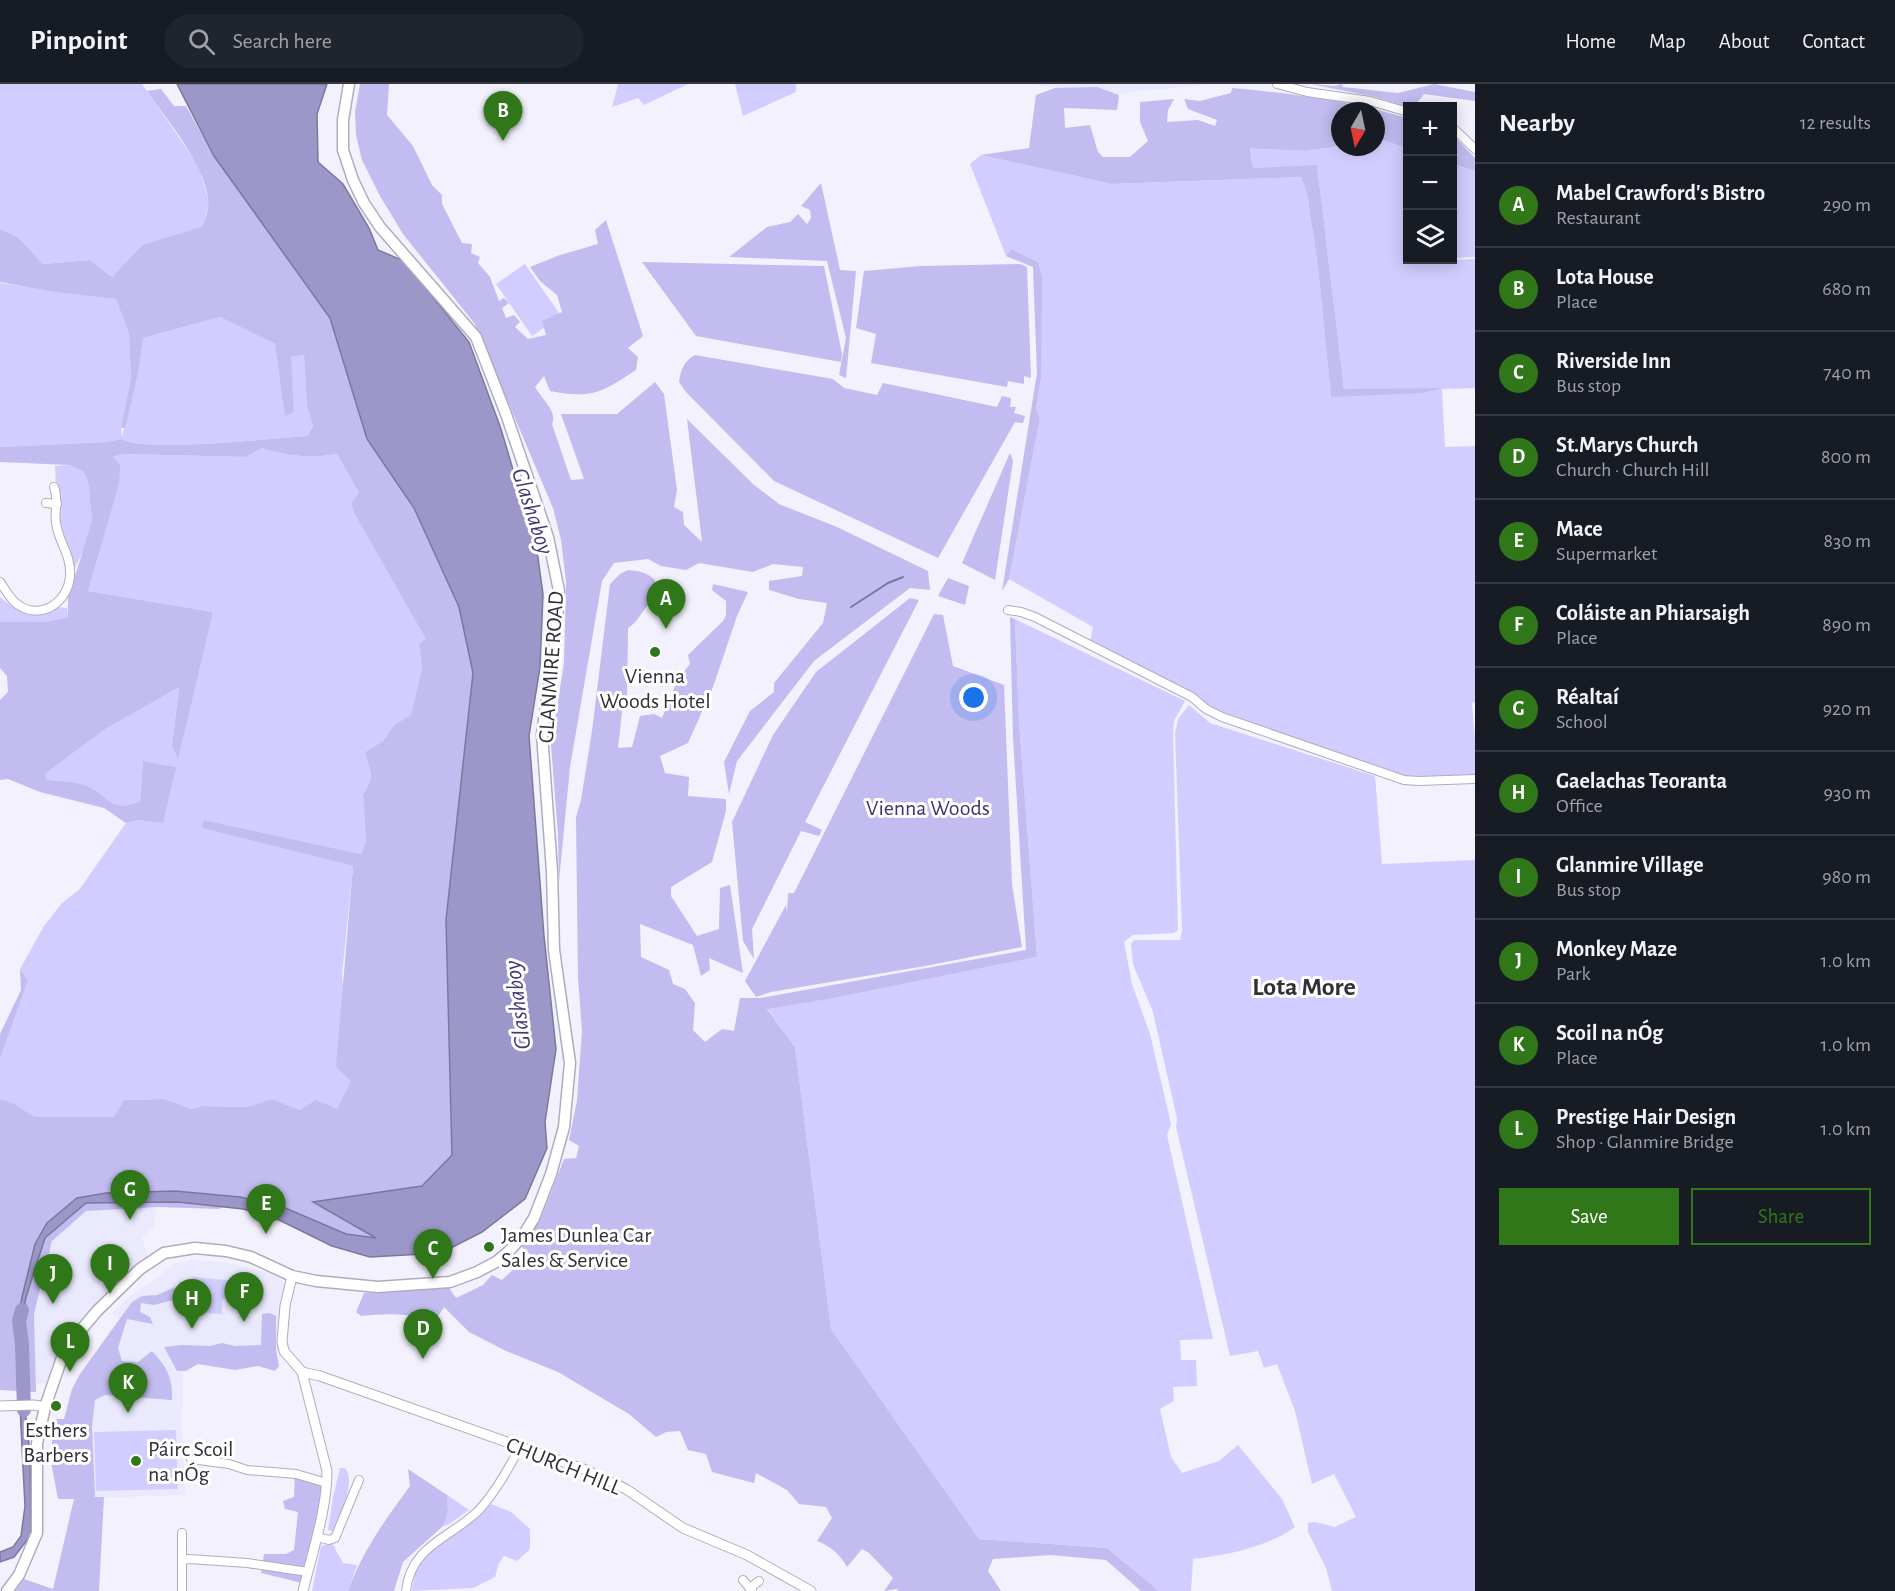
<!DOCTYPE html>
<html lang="en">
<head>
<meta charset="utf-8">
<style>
  body { margin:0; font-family:"Alegreya Sans",sans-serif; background:#20242c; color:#f1f3f6 }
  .controls { position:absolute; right:18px; top:18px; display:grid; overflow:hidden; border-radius:0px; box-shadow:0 3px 15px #0003 }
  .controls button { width:54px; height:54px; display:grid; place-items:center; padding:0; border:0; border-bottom:2px solid #363941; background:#171b24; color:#f1f3f6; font:30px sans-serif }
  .compass { position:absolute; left:1331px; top:18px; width:54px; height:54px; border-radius:50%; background:#171b24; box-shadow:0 3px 15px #0003; rotate:189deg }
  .you { position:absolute; left:974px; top:614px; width:21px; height:21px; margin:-15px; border:4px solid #fff; border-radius:50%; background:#1a73e8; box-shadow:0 0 0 9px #1a73e833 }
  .badge { display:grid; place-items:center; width:39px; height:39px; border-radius:50%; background:#30771a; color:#fff; font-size:20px; font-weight:700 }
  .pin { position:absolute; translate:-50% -50px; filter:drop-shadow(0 2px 3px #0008) }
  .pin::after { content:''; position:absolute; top:32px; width:21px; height:18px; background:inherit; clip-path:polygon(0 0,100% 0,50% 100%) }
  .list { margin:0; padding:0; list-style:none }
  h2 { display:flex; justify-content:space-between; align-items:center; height:78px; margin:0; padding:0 24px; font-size:26px }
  h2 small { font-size:20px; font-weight:400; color:#9ea1a6 }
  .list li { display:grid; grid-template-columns:39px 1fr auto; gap:18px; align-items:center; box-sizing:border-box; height:84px; padding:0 24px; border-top:2px solid #363941 }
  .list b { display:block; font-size:22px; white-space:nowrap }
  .list p { margin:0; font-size:20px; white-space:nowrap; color:#9ea1a6 }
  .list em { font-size:20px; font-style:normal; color:#9ea1a6 }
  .actions { display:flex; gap:12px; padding:18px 24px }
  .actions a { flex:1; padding:14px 0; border:2px solid #30771a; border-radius:0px; text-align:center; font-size:21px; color:#30771a }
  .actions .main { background:#30771a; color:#fff }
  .icon { flex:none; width:33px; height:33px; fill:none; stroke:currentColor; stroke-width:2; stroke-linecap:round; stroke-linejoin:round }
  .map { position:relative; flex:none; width:1475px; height:1507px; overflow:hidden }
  header { display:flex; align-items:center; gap:36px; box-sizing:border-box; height:84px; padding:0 30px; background:#171b24; border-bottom:2px solid #363941 }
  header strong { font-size:28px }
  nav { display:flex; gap:33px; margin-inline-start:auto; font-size:21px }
  .search { width:420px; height:54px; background:#20242c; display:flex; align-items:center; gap:15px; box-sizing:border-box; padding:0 21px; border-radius:33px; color:#9ea1a6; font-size:22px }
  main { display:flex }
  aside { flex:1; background:#171b24 }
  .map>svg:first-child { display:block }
  .built { fill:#ebe9fe }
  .green { fill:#d2cdff }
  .forest { fill:#c2bcf0 }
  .water { fill:#9c97c9; stroke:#7c789d; stroke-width:1.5 }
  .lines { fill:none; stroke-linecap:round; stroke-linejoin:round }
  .stream { stroke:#7c789d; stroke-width:2 }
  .river { stroke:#9c97c9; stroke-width:14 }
  .minor-casing { stroke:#aeadbf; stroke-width:10 }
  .tertiary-casing { stroke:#aeadbf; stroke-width:11 }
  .secondary-casing { stroke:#aeadbf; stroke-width:13 }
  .minor { stroke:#fff; stroke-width:8 }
  .tertiary { stroke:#fff; stroke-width:9 }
  .secondary { stroke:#fff; stroke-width:10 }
  .poi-dot { fill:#30771a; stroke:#fff; stroke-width:2 }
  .labels { text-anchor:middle; stroke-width:6; stroke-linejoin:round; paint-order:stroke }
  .street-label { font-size:22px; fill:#313037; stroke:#fff }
  .poi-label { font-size:22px; fill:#313037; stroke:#fff }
  .park-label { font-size:22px; fill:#3f3371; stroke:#fff }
  .water-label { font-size:24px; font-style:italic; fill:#443876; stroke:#fff }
  .quarter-label { font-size:26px; font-weight:bold; fill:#313037; stroke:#fff }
</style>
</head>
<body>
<header>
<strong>Pinpoint</strong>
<div class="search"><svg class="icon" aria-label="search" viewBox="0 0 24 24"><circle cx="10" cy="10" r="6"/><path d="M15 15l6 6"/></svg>Search here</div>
<nav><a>Home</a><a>Map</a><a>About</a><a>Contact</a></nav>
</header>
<main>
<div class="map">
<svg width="1475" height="1507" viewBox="0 0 1475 1507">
  <rect width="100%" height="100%" fill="#f2f1fd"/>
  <g class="built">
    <polygon points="1032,0 1213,0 1101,11"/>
    <polygon points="157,1123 154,1142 142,1154 148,1173 110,1206 62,1254 48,1299 36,1300 34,1230 52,1157 88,1125"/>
    <polygon points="196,1176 229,1179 258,1186 271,1190 285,1199 279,1244 278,1269 183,1267 182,1347 185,1411 58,1415 52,1383 52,1335 64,1335 72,1305 80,1290 119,1234 112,1229 128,1213 160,1192 173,1180"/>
  </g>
  <g class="green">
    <polygon points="0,0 142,0 198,81 209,118 203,142 142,161 112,193 90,176 43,180 18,153 0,145"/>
    <polygon points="618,0 688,0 644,21 638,14 612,23"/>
    <polygon points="735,0 796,0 796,8 743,32"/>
    <polygon points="1382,56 1407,64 1408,176 1435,176 1404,178 1475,175 1475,304 1442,305 1445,363 1475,362 1475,618 1472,619 1475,656 1475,693 1409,696 1207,626 1192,612 1090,558 1093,543 1009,495 1040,334 1036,325 1041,294 1038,178 1011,165 1006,172 970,80 981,71 1112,100 1301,93 1307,109 1318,183 1331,313 1439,305 1344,305 1317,82 1253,84 1250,63 1305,67 1340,62 1376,63 1376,57"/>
    <polygon points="1452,80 1475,87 1475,173 1453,174"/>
    <polygon points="525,180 561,232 532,252 496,200"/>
    <path d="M0,199l116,16 13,35 2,44 -10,50 1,9 17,-68 4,-31 77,-21 55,27 19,68 -4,-55 14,-2 3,51 6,19 -6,11c-34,2 -161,17 -186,3l-15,3 -106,5z"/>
    <path d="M262,364c25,8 49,11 75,6l22,39 -6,18 74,128 -8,5 3,24 -11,48 -17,9 -11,16 -18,11 6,20 -1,9 -7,14 3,47 -5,12 -157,-34 -3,8 152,38 -11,109 9,106 -14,29h-37l-28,-11 -26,8 -43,-1 -12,3 -26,-10 -41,1 -9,17h-80l-22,-14 -13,-4v-40l28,-78 -8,-12 24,-43 18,-23 17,-13 47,-67 14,-3 36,-53 -33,-6 -3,40c-30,14 -32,-8 -55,-16 -11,-4 -26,-4 -38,-5l-2,-6 62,-46 72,-42 -7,59 41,-133 -125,-21 31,-106 -7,-28 11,-3 123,3z"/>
    <polygon points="69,381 83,387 88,397 92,436 83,467 71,492 58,448 55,382"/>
    <path d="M0,513c16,14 38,25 57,10l10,1 1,9 -22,5h-46z"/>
    <path d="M1015,535l170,82 -11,20 -1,10 5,199 -4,3 -41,2 -9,7 8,42 18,50 21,90 -4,11 46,204 -33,1 1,20h15l1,26 -24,1 1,14 -14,8 11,48 11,16 37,-12 19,-16 44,54 13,28c-25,19 -71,29 -102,32l-2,32h-32l-52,-43 -128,-9 -148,-210 -36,-282 -28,-39 67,-10 203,-41 -18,-234z"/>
    <polygon points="1189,621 1210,639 1375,692 1382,780 1475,776 1475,1507 1332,1507 1326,1484 1308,1448 1308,1439 1315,1438 1335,1443 1356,1433 1334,1390 1312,1400 1295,1327 1277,1280 1264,1284 1258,1267 1230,1272 1176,1043 1177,1035 1153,928 1133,880 1131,860 1134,856 1180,856 1182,847 1175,649 1178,635"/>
    <polygon points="192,1193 227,1196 226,1215 222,1215 222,1230 194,1228 195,1213 191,1212"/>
    <polygon points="176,1346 178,1405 96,1407 94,1348"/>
    <path d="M340,1384h5c11,13 -4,44 -9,59l-3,4 -5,-1 5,-33z"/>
    <polygon points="447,1411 469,1426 448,1441 443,1442 448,1428"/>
    <path d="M491,1420l20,8 19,17v20l-13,12 -13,-5 -5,7 -4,14 -22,11 -61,3c5,-36 15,-38 42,-57 13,-9 25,-20 37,-30z"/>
    <polygon points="332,1459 343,1479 357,1481 348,1507 312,1507 321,1462"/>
  </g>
  <g class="forest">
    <path d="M360,0h29l-2,31 26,31 19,39 10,10v9l20,39 10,1 -1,9 9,4 -2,6 12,14 9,24 5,-3 5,5 -7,5 4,10 8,-3 6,7 -5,5 13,12 18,-4 -4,-14 20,-9 -5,-17 -17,-14 -10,-14 30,-12 38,-11 -3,-14 11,-10 37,116 -15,12 10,9 -2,13c-35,23 -44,29 -86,21l-6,-15 -9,11c7,12 23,25 17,37l19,56 13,-1 -23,-65h56l38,-32 9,12 13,96 -3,17 9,5 1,13 18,17 -15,-123 67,66 25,19 58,23 91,44 2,19 -20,-2 -96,73 -77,100 -8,33 -5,-32 26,-51 24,-19v-9l49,-60 4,-20 -28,-4 -30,-9v-9l33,-5 1,-9 -30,-3 -20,8 -54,-9 -13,7 -25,-4 -13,-7 -34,4 -12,18 -32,186 -11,114 -1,-47 -7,-89 13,-82 2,-82 -5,-41 -8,-32 -78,-184 -72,-90 -23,-38 -18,-36 -6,-25 -1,-23z"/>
    <polygon points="1310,0 1334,2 1342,0 1343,3 1398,9 1434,0 1475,8 1475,17 1424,10 1417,19 1407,23 1376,13"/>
    <path d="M1097,3l22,8 -2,15 -53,-2 1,20 25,-3 8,27 5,5h27l18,-16 -8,-19v-20l34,-3 -6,11 -1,12 31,-2 17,6 2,-6 -29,-11 -4,-10 16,2 31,-8 1,-5c60,5 118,13 175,30v30l-25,-8 -6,1v-30h-36v35l-35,5 -55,-3 3,20 64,-3 27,224 98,-1 -20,5 -91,4 -13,-130 -11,-74 -6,-16 -189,7 -131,-29 48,-7 7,-53 19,-7z"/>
    <path d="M161,5l13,17h12l28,50 116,162 37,121 47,69 45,99 14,66 -27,248 6,234 -30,31 -108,16 65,36 -33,-4 -63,-27 -43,-10 -21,12 -62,-2 -71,4 -34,30 -18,73 2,78 -36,-2v-291l13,4 22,14h79l10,-17 41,-1 26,10 12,-3 43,1 26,-8 28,11 16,-10 21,9 14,-28 -15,-14 17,-201 -152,-38 3,-8 157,34 5,-12 -3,-47 7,-14 1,-8 -6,-21 18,-11 11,-16 17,-10 11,-47 -3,-24 7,-5 -73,-128 -1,-9 7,-9 -22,-39c-26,5 -50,2 -75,-6l-16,9 -123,-3 -10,3 7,8 -1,20 -31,106 125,21 -35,147 -6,-14 7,-58 -72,41 -62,46 2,6c12,1 27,1 38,5 23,8 25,30 55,16l3,-40 33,6 -13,56 -23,-3 -14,3 -22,-15 -64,-16 -32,-13 -8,1v-80l8,-8 -1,-16 -7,-8v-46h46l22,-5v-23l9,-24 15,-50 -4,-39 -5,-10 -14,-6 -69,-3v-15l106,-5 15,-3c25,14 152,-1 186,-3l6,-10 -6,-20 -3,-51 -13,2 3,55 -9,4 -10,-72 -55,-27 -77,21 -4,31 -12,51 -2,8h-4l10,-50 -2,-44 -13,-35 -60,-7 -56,-10v-53l18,8 25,27 47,-4 22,17 30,-32 61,-19c2,-8 7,-19 5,-27 -5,-38 -40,-77 -61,-108z"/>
    <polygon points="1453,51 1475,74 1475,87 1453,80"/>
    <polygon points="821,99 840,186 856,187 846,294 839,291 846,254 827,177 729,173 767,143 790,138 798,130 807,140 811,134 810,126 801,122"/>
    <polygon points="1011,165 1038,178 1042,193 1041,294 1036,325 1040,334 1009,495 1002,507 1037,289 1033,183 1006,172"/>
    <polygon points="642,178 824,182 842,270 841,278 696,252"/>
    <polygon points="1020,180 1027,183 1031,294 1024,292 1024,300 1008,297 1007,303 871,279 876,250 856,244 864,187 921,182"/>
    <path d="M695,271l138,24 11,9 33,7 6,-12 114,24 5,-11 9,2 -1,9h6l-2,6 11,3 -2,7 -8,-1 -77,136 -164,-77 -88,-89 -7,-10c2,-13 5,-21 16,-27z"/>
    <polygon points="1010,369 1013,377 995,496 962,479"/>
    <path d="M628,486c11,1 18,2 27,10l-2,21c-11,7 -13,20 -25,27l-1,71 -5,13 -4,36 14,-1 8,-31 14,-2 8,4 16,-39 12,-15 -2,-9 35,-34 3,-6v-14l-14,-11 1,-6 35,8 -11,24 -24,71 -25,56 -28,13 5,17 24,4 -1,19 38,3v12l-14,51 -41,25v9l26,40 22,-7 1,-41 10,-3 13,88 -34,-15 1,12 -9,6 -8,-31 -53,-21 1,33 28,13 4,14 12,5 10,14 -2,27 12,12 17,-13 12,2 6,-33h20l266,-48 -13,-213 -3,-120 5,2 4,104 18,234 -203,41 -67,11 28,38 36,282 148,210 128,9 52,43h-18l-35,-31 -55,-5 -58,4 -5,12 13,20h-103l-1,-2 -13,2 9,-13 -24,-25 -7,-4 -15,18c-7,-13 -17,-21 -30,-26l15,-23 -6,-11 -27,-3 -12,-14 -31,-17 -2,10 -42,-11 -6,-18 -18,-4 -8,-19 -14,1 -10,5 -27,-23 -71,-42 -52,-21 -37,-19 -25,-25 -7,11 -14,5 -3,-6c-21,-4 -39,-3 -59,-1l-5,-4 8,-19 85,-5 7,10 27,-13 9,-10 10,5 28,-26 -8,-7 19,-29 23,-59 12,-1 3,-12 -10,-6 8,-40 5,-69 -4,-53 -2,-161 5,-17 11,-69 18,-147 10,-10z"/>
    <polygon points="948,494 969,502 965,521 938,512"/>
    <polygon points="910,514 919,516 805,738 822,746 819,752 801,747 752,845 754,875 743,857 732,738 773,651 816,588"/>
    <polygon points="934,530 943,531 953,582 1004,601 1012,800 1022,863 925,882 771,908 756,913 745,897 786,821 787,829 788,809 794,809"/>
    <polygon points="20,885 28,897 0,975 0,950 21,906"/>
    <path d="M175,1203l-2,13 -19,5 -13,-2 -1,9 10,5 3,7 -26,-5 -9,29 4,13 16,1 14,-11c15,16 21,27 20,49l-67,-5 -10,5 -3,27 3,70h9l-5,94h-84l9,-12 29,10 21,-90h-16l-6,-32v-48h12l8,-30 8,-15 52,-72 10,-6 15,-1z"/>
    <polygon points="270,1229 276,1232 276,1266 279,1282 275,1287 258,1282 235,1286 198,1280 186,1287 177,1287 164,1263 182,1261 210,1262 222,1259 235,1262 261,1261 262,1230"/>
    <path d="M408,1385l39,26 1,17 -5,14 -40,36 -9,29h-46c16,-43 36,-69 62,-105z"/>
    <path d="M295,1388l26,5c5,34 -11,73 -19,106l-41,-10 3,-19h22l8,-4 4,-38 -13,-3 -2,-8 11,-4z"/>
  </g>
  <polygon class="water" points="177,0 327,0 317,30 318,78 343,100 369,144 378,166 404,177 469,258 501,345 537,467 543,510 540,583 529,652 544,852 556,965 545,1038 547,1064 525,1115 482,1148 441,1169 370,1173 332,1162 275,1134 243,1125 178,1118 86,1119 45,1154 26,1213 20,1244 23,1308 30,1369 31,1451 14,1473 0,1478 0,1468 13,1463 21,1452 25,1422 16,1244 22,1213 35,1160 47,1139 77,1114 106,1109 175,1107 240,1113 283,1123 346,1150 376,1154 313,1118 422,1102 452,1071 446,836 473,589 459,523 414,424 367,355 330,234 214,72"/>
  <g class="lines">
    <polyline class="stream" points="851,523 888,499 903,493"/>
    <polyline class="river" points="22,1226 19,1237 22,1260 24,1326"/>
    <g class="minor-casing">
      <g id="minor">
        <polyline points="1277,0 1307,8 1370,17 1408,28"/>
        <polyline points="1452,43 1475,65"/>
        <polyline points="46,419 57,420"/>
        <path d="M0,498c5,7 10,17 17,22 23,17 51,-1 53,-28 1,-23 -11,-32 -14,-53 -2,-13 3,-23 -2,-36"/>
        <polyline points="1008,526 1021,528 1035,533 1192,613 1206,625 1222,633 1404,696 1419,697 1475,695"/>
        <polyline points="191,1375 229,1380 247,1386 296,1390 327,1399"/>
        <polyline points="182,1449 182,1507"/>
        <polyline points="317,1453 329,1456 335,1454 359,1396"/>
        <polyline points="182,1476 189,1475 247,1479 308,1488"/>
        <polyline points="743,1496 752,1507"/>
        <polyline points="750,1504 759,1497"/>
        <path d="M406,1507c5,-46 45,-53 73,-81 16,-17 30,-42 41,-63"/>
      </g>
    </g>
    <g class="tertiary-casing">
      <g id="tertiary">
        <path d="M292,1192l-7,30 -3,36 2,9 18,21 25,99c0,39 -15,82 -24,120"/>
        <polyline points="302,1288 320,1292 586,1386 626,1405 683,1444 747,1471 811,1507"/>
        <polyline points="0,1322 34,1321 45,1323"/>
      </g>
    </g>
    <g class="secondary-casing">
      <polyline id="secondary" points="7,1507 19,1491 37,1449 37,1359 45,1323 65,1265 97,1227 140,1185 164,1169 195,1164 226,1167 251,1173 292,1192 316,1197 378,1203 450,1198 477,1188 496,1178 508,1168 522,1153 534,1134 551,1090 564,1043 570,979 554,866 552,787 542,650 556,552 559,507 548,453 506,330 476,253 380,143 364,119 353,96 343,66 343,36 349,0"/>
    </g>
    <use href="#minor" class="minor"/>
    <use href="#tertiary" class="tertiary"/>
    <use href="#secondary" class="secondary"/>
  </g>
  <g class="poi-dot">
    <circle cx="655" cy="568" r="6"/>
    <circle cx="489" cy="1163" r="6"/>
    <circle cx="56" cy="1322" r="6"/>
    <circle cx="136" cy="1377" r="6"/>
  </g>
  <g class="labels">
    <g class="street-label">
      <text transform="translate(550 583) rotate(-86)" y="8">GLANMIRE ROAD</text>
      <text transform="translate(564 1381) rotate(22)" y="8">CHURCH HILL</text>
    </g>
    <g class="poi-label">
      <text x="655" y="599">Vienna<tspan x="655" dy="25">Woods Hotel</tspan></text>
      <text x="501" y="1158" text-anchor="start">James Dunlea Car<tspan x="501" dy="25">Sales &amp; Service</tspan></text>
      <text x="56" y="1353">Esthers<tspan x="56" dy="25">Barbers</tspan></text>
      <text x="148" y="1372" text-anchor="start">Páirc Scoil<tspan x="148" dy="25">na nÓg</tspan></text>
    </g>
    <g class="park-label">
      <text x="928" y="731">Vienna Woods</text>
    </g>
    <g class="water-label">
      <text transform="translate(533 427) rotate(72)" y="8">Glashaboy</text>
      <text transform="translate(517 921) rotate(-97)" y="8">Glashaboy</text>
    </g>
    <g class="quarter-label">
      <text x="1304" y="911">Lota More</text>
    </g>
  </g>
</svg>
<div class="controls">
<button>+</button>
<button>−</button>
<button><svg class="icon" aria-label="layers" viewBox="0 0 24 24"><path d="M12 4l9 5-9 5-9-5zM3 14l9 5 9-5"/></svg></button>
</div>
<svg class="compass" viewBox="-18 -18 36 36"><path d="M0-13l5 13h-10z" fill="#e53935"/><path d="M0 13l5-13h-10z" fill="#9ea1a6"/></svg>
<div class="you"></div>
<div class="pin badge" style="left:666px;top:545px">A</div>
<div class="pin badge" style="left:503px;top:57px">B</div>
<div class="pin badge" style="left:433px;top:1195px">C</div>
<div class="pin badge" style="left:423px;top:1275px">D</div>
<div class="pin badge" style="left:266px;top:1150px">E</div>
<div class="pin badge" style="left:244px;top:1238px">F</div>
<div class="pin badge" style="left:130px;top:1136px">G</div>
<div class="pin badge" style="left:192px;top:1245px">H</div>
<div class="pin badge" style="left:110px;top:1210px">I</div>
<div class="pin badge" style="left:53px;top:1220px">J</div>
<div class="pin badge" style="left:128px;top:1329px">K</div>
<div class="pin badge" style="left:70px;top:1288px">L</div>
</div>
<aside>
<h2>Nearby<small>12 results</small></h2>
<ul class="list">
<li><span class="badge">A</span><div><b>Mabel Crawford's Bistro</b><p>Restaurant</p></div><em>290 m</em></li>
<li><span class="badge">B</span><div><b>Lota House</b><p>Place</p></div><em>680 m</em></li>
<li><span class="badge">C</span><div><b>Riverside Inn</b><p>Bus stop</p></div><em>740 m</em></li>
<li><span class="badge">D</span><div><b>St.Marys Church</b><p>Church · Church Hill</p></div><em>800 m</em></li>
<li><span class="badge">E</span><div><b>Mace</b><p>Supermarket</p></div><em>830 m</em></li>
<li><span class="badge">F</span><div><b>Coláiste an Phiarsaigh</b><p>Place</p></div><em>890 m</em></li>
<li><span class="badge">G</span><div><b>Réaltaí</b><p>School</p></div><em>920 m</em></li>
<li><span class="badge">H</span><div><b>Gaelachas Teoranta</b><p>Office</p></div><em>930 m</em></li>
<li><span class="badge">I</span><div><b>Glanmire Village</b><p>Bus stop</p></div><em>980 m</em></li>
<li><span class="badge">J</span><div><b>Monkey Maze</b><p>Park</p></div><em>1.0 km</em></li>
<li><span class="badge">K</span><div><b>Scoil na nÓg</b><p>Place</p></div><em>1.0 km</em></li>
<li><span class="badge">L</span><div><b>Prestige Hair Design</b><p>Shop · Glanmire Bridge</p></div><em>1.0 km</em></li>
</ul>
<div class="actions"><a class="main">Save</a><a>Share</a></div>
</aside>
</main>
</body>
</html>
